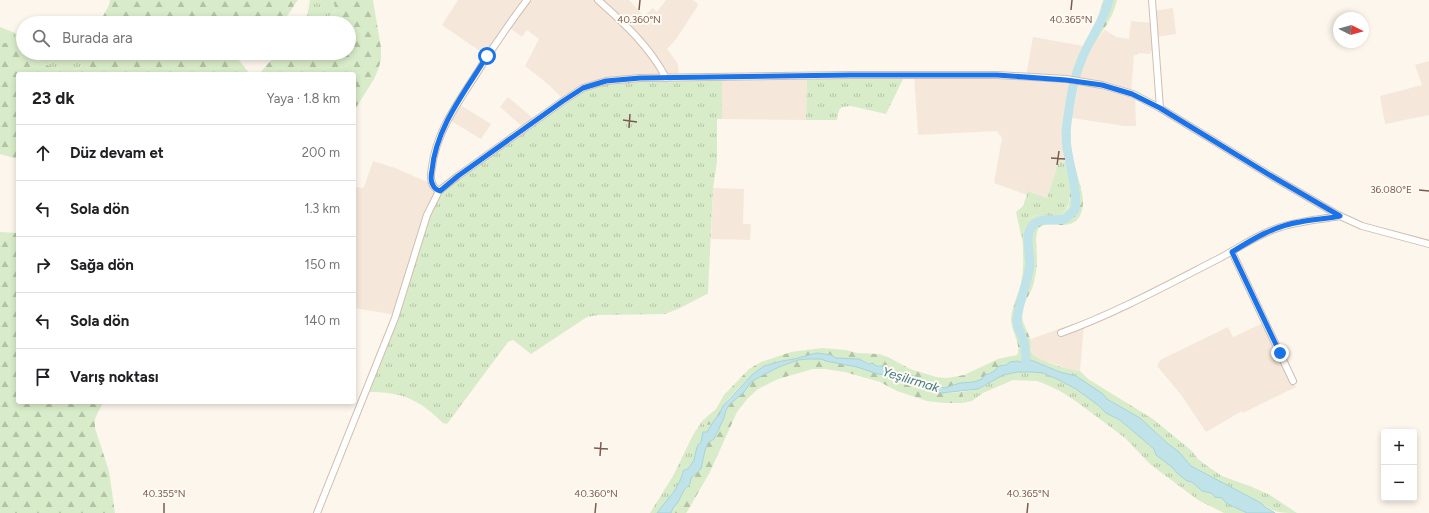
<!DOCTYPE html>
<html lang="tr">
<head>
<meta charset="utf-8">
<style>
  body { margin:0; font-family:Figtree,sans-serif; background:#f6f6f6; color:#202124 }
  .controls { position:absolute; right:12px; bottom:12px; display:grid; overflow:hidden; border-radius:4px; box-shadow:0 2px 6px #0003 }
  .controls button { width:36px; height:36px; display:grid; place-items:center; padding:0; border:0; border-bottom:1px solid #e0e0e0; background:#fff; color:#202124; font:20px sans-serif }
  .compass { position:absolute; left:1333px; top:12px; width:36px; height:36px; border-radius:50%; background:#fff; box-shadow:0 2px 6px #0003; rotate:95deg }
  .stop { position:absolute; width:12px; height:12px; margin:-9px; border:3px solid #1a73e8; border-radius:50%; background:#fff }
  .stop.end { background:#1a73e8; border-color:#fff; box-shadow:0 1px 4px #0008 }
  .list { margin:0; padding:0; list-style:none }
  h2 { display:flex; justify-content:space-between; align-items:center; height:52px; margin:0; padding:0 16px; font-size:17px }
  h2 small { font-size:13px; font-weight:400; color:#757577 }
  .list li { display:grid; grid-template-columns:26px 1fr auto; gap:12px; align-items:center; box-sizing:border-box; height:56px; padding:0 16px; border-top:1px solid #e0e0e0 }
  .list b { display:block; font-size:15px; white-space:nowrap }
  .list em { font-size:13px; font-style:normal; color:#757577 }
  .icon { flex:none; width:22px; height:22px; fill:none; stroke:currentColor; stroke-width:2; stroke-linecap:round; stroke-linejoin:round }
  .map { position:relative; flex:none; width:1429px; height:513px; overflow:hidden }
  .search { position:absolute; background:#fff; box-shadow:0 2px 6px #0003; left:16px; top:16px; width:340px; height:44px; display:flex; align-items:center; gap:10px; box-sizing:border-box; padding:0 14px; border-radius:22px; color:#757577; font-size:15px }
  .panel { position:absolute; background:#fff; box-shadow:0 2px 6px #0003; left:16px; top:72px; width:340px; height:332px; border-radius:4px }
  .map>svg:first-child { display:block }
  .residential { fill:#f5e8da }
  .grass { fill:url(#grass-tufts) }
  .forest { fill:url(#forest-firs) }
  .water { fill:#bfe3e8; stroke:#a5d3da }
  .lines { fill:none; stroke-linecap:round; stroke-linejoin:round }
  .river { stroke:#bfe3e8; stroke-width:9 }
  .minor-casing { stroke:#d1beb0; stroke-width:8 }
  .minor { stroke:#fff; stroke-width:6 }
  .route { stroke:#1a73e8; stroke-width:5 }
  .ticks { fill:none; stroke:#7a5c4d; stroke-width:1.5 }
  .labels { text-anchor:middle; stroke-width:4; stroke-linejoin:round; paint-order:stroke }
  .water-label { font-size:13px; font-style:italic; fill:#437c86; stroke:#fffaf3 }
  .ticks-label { font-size:10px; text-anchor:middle; fill:#7a5c4d; stroke:#fffaf3; stroke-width:4; stroke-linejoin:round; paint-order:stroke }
</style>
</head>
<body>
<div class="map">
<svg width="1429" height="513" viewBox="0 0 1429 513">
  <defs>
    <pattern id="grass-tufts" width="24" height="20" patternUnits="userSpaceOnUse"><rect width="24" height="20" fill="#d8ecc9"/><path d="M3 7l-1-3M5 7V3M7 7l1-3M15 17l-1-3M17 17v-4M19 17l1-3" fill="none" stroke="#b4c2a5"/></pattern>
    <pattern id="forest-firs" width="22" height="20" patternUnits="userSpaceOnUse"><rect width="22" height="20" fill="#d8ecc9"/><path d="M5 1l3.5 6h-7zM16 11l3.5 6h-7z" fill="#b4c2a5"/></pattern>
  </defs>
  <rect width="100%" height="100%" fill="#fdf6ec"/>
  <g class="residential">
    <polygon points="458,0 629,0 644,16 653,8 657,12 666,0 693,0 698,4 697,7 677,38 667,49 678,64 679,78 564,100 549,85 525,66 539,39 527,30 522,37 507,26 487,56 442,25"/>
    <polygon points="1173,8 1176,34 1155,37 1156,51 1151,51 1150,54 1138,53 1138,55 1134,55 1131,93 1135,95 1136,126 1124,126 1072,118 1081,70 1094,43 1105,30 1116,37 1129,39 1131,21 1153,23 1153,11"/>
    <polygon points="1033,37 1084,46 1074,68 1063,124 1063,151 1065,163 1059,162 1047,198 1029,191 1027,195 994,183 1002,138 997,131 918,135 914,75 1026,76"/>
    <polygon points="1429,61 1429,115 1385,124 1380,96 1422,85 1415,65"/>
    <polygon points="807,76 806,120 722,119 722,78"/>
    <polygon points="508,97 535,120 524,128 500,107"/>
    <polygon points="457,103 491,124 481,139 448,119"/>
    <polygon points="373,161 395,168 432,184 439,191 396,315 354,308 354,186 361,188 364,187"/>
    <polygon points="713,188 744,189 743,224 751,224 750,240 711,239"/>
    <polygon points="1078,322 1083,323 1084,325 1080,371 1078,372 1071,370 1058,365 1048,362 1039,359 1032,353 1030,347 1031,339"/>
    <polygon points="1265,322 1296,387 1243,413 1242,411 1206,432 1182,396 1157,366 1160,360 1228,327 1233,337"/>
  </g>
  <g class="grass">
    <polygon points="310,0 333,0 336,11 331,14 327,23 306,23"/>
    <polygon points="0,27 23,36 23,49 14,43 0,43"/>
    <path d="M28,53h27l12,7h17l-4,8c-17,7 -38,-3 -52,-15z"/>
    <polygon points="905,75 886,114 851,106 842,107 839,110 837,120 806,120 807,76"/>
    <path d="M722,78v41h-5v43l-4,26 -5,105 -1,1 -29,15 -13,5 -67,1 -11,2 -56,37 -18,-14 -5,2 -61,82 -4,-1c-24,-24 -43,-32 -77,-31l29,-74 21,-72 23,-55 124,-90 35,-18z"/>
    <path d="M1059,161l6,2c3,16 11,41 -4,52 -7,1 -14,0 -20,0 -17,0 -18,15 -18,29l-7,-32 7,-6 5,-15 19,7z"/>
    <path d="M1031,349c0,3 1,4 3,6 4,5 40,17 46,16l8,8 65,40 39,32 6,8 12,9 12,8 30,11 18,8 27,18c-15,0 -24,0 -36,-10l-70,-37 -12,-14 -13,-10 -26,-24 -33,-19 -5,-5 -26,-18 -16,-4 -13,-6 -15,-4 -3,-4v-6z"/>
    <polygon points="1018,372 1032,372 1043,373 1059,380 1076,389 1098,405 1106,413 1120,420 1131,429 1154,449 1156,455 1162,458 1176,471 1182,477 1187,481 1192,482 1202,491 1207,492 1211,493 1213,496 1222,498 1226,503 1247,513 1224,513 1198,500 1151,465 1125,438 1077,402 1060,391 1045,384 1037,381 1013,380 983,393 972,401 962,403 963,396 962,392 978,389 986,385 1003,374"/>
    <polygon points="702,421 703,424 708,425 713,424 697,447 696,457 691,466 682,472 680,482 677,487 671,494 669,500 657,513 650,513 673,476 693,435"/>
  </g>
  <g class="forest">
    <path d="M110,0h188c-5,6 -8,14 -14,19 -10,7 -23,0 -35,4h-148c1,-9 8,-14 9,-23z"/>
    <polygon points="333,0 373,0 381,48 381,60 378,70 374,79 354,111 354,74 259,74 274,57 282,58 296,53 349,53 349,23 327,23 331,14 336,11"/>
    <path d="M1103,0h14c-5,24 -23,39 -32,61 -8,19 -11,42 -14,62 -2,17 1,35 6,51 3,11 8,24 5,36 -7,29 -42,3 -45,23 -2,8 0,16 0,25 0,8 -1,16 -3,24 -2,12 -12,19 -12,34 1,13 14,24 7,36l2,8 -10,2 -4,-1 -12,4 -6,1 -6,6h-3l-5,3 -2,4 -9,3 -14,1 -15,5 -7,-1 -9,-5 -3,1 -12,-7 -12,-2 -11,-5 -6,-1 -6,-3 -3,1 -17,-7 -23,-1 -5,-3 -14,-2 -23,6 -12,2 -18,5 -11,8 -25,25 -9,16 -4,4 -2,5 -5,1 -5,-1 -1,-3 14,-12 8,-14 25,-26 12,-7 30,-10 31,-4 24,2 11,3 22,1 9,3 22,12 26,8 11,1 17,-3 34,-16 19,-4c5,-10 -6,-24 -6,-36 1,-15 9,-27 11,-41 3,-18 -1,-36 2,-53 9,-15 23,-8 37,-10l7,-7 2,-10 -7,-57v-17l6,-36 9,-30 18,-34z"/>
    <path d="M0,43h14l9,6v4c6,0 7,2 11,5 13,9 32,16 46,10l4,-8 4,-2 5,-5h140l17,21h-232v85l-18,-5z"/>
    <polygon points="0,232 18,233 18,402 103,402 95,419 95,428 109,471 115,513 0,513"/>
    <polygon points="808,359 821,359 826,361 857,367 878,374 887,375 902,383 909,382 915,386 941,393 962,392 963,396 962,403 944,403 927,401 897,391 880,382 845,372 825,369 813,369 778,379 758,389 748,398 737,412 710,472 687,512 686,513 671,513 673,508 684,490 690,485 691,478 701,469 705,450 708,443 714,439 724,418 726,410 730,404 741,394 751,382 763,375 779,367 798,360"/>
  </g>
  <path class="water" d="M817,353l14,2 5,3 23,1 10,5 4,-1 3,3h5l4,2 6,1 11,5h4l11,3 9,6 3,-1 3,2 4,1 2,2 7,1 15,-5 14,-1 8,-3 3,-4 8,-3 6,-6 7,-1 4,-3 7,-1 4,1 10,-2 29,12 16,4 27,18 4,5 33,19 26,24 13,10 12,14 70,37 4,4 10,6h-28l-21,-10 -4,-5 -7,-1 -4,-4 -9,-2 -10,-9 -5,-1 -10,-8 -5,-6 -16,-12 -2,-6 -34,-29 -14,-7 -8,-8 -22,-16 -17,-9 -16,-7 -11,-1h-14l-15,3 -25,14 -37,4 -26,-7 -6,-4 -7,1 -15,-8 -9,-1 -21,-7 -31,-6 -5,-2h-13l-10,1 -19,7 -16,8 -12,7 -7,10 -14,12 -4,6 -2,8 -10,21 -6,4 -3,7 -4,19 -10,9 -1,6 -6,6 -6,12 -5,6 -2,5h-14c10,-14 23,-25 26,-42l6,-3 5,-8 3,-13 4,-5 2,-10h4l8,-13 4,-4 4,-9 30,-32 11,-8 18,-5 12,-2z"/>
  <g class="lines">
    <path class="river" d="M1026,366c0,-8 0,-19 -3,-27 -2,-6 -6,-11 -6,-18 1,-19 11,-37 13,-57 0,-12 -6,-29 3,-39 8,-8 22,-4 32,-6l10,-9c4,-29 -13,-57 -8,-87 3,-21 6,-43 14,-62 8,-22 22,-37 28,-61"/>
    <g class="minor-casing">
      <g id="minor">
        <path d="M598,0c26,23 52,47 68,78"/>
        <polyline points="1152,0 1160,108"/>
        <path d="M439,191c-3,-2 -6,-4 -7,-8 -2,-5 -1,-11 0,-16 4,-34 25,-63 43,-91 16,-26 33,-51 52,-76"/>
        <polyline points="1232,252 1293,381"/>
        <path d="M1061,333c55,-20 106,-48 157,-74 19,-10 37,-23 57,-30 21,-8 43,-9 65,-13"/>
        <polyline points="317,513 395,318 427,215 439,191 458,176 563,101 583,88 606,81 640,78 850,75 997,75 1066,79 1102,85 1133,94 1160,108 1273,177 1340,216 1362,226 1429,244"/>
      </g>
    </g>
    <use href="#minor" class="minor"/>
  </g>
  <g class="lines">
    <path class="route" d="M487,56c-22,36 -51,71 -55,114 -1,5 -2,11 1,15 1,3 4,5 7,6l18,-15 105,-75 20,-13 23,-7 34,-3 210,-3h147l69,5 36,5 30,9 28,14 113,69 67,39c-13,3 -27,3 -40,6 -26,4 -47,17 -68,30l48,101"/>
  </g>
  <path class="ticks" d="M639,10l1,-10M1071,10l1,-10M623,120l14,2M629,128l1,-14M1051,158l14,1M1057,165l2,-14M1419,190l10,1M594,448l14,1M600,456l1,-14M164,513v-10M595,513l1,-10M1027,513l1,-10"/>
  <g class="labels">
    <g class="water-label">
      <text transform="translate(911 379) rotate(17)" y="5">Yeşilırmak</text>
    </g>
  </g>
  <g class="ticks-label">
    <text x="639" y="23">40.360°N</text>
    <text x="1071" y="23">40.365°N</text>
    <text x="1391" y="193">36.080°E</text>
    <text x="164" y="497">40.355°N</text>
    <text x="596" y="497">40.360°N</text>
    <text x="1028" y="497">40.365°N</text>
  </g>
</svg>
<div class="controls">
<button>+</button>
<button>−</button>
</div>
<svg class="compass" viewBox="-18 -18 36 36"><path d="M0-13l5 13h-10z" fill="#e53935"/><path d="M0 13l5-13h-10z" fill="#757577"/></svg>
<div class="stop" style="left:487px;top:56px"></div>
<div class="stop end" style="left:1280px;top:353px"></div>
<div class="search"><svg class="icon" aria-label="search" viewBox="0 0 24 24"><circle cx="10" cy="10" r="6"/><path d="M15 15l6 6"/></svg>Burada ara</div>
<section class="panel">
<h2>23 dk<small>Yaya · 1.8 km</small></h2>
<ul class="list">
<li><svg class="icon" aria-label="ahead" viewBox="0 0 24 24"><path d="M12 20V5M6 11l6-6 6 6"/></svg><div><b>Düz devam et</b></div><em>200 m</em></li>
<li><svg class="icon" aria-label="left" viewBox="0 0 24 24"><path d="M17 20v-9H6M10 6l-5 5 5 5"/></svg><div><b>Sola dön</b></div><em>1.3 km</em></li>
<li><svg class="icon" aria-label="right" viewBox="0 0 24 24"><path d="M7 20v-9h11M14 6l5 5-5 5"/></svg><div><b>Sağa dön</b></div><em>150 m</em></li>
<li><svg class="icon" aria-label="left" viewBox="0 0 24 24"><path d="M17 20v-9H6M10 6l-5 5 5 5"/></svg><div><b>Sola dön</b></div><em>140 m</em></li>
<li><svg class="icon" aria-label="arrive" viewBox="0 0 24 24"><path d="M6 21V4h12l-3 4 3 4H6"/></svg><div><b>Varış noktası</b></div></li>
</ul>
</section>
</div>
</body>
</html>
